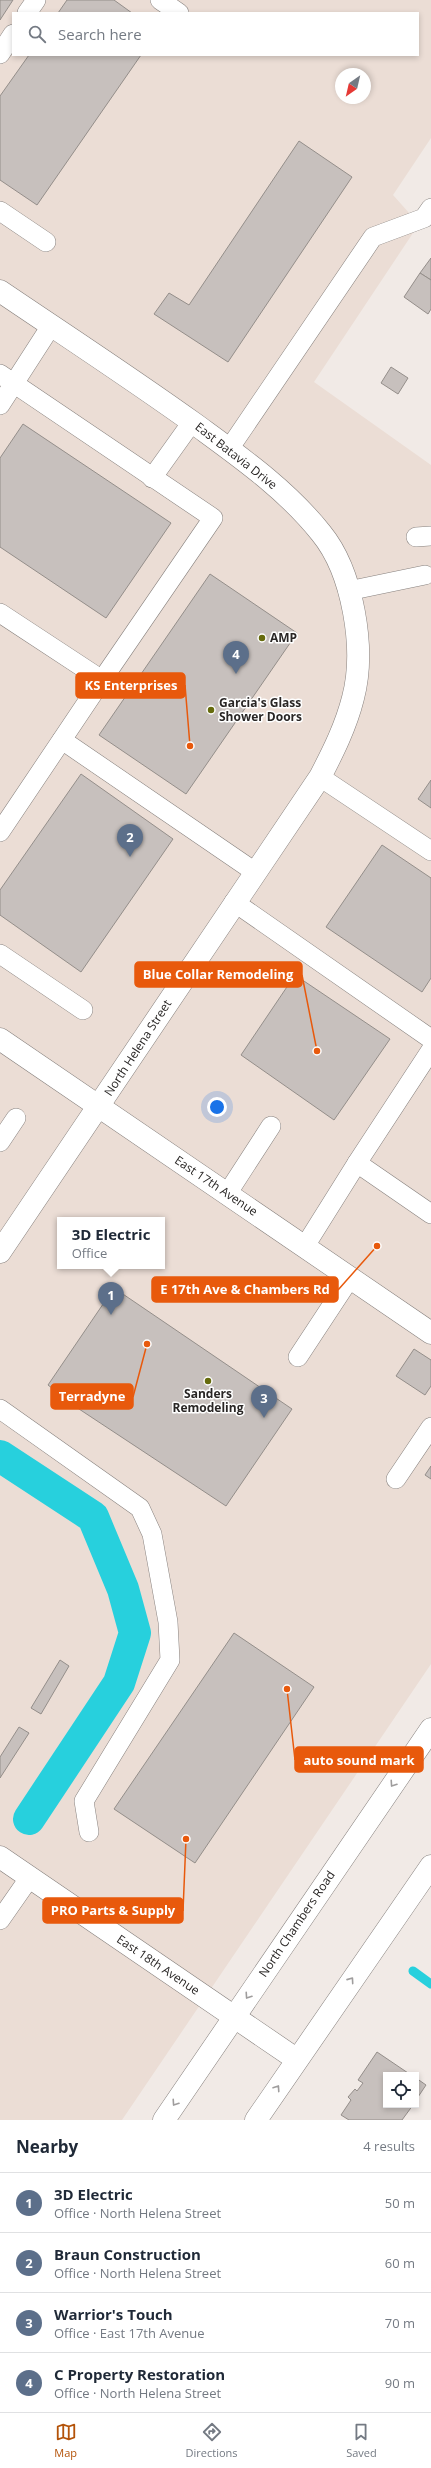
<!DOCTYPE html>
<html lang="en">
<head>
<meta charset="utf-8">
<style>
  body { margin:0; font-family:"Open Sans",sans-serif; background:#f6f6f7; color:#1f2937 }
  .controls { position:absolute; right:12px; bottom:12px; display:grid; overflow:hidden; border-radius:0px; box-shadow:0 2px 6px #0003 }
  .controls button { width:36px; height:36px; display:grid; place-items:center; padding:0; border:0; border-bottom:1px solid #e0e1e3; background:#fff; color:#1f2937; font:20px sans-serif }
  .compass { position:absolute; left:335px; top:68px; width:36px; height:36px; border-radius:50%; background:#fff; box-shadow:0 2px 6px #0003; rotate:214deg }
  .you { position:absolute; left:217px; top:1107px; width:14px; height:14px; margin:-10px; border:3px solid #fff; border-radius:50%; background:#1a73e8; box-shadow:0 0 0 6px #1a73e833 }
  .badge { display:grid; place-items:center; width:26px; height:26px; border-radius:50%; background:#b45309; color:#fff; font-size:13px; font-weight:700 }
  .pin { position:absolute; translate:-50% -33px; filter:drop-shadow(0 1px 2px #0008) }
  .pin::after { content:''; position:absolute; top:21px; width:14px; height:12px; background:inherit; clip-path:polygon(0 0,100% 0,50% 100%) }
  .popup { position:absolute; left:57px; top:1217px; width:108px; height:52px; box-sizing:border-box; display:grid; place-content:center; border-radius:0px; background:#fff; filter:drop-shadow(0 1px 3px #0005); font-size:13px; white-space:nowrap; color:#747a83 }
  .popup b { font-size:15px; color:#1f2937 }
  .popup::after { content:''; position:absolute; left:50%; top:100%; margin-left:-8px; border:8px solid transparent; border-top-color:#fff }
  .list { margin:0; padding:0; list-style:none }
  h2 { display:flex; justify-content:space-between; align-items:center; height:52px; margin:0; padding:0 16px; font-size:17px }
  h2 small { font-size:13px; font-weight:400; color:#747a83 }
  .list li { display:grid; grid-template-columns:26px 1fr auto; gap:12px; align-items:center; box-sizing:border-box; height:60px; padding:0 16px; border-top:1px solid #e0e1e3 }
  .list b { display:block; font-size:15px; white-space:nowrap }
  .list p { margin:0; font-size:13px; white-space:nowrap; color:#747a83 }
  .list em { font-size:13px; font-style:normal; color:#747a83 }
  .icon { flex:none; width:22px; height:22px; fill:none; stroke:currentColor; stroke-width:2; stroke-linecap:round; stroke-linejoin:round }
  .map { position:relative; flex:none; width:431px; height:2120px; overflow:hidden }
  .search { position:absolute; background:#fff; box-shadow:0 2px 6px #0003; left:12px; right:12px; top:12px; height:44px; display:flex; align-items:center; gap:10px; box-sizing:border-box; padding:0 14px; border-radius:0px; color:#747a83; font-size:15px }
  .sheet { height:292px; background:#fff }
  nav { display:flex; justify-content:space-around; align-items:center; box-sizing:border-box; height:56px; border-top:1px solid #e0e1e3; background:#fff; font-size:11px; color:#747a83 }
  nav a { display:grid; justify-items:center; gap:2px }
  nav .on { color:#b45309 }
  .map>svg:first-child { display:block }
  .built { fill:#ebddd5; fill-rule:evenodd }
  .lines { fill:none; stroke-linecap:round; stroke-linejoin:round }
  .stream { stroke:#27d0dd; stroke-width:9 }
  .canal { stroke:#27d0dd; stroke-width:32 }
  .building { fill:#c7c0bd; stroke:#948e8a }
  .service-casing { stroke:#87817e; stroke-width:20 }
  .minor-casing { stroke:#87817e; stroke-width:23 }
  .secondary-casing { stroke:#87817e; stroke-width:23 }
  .service { stroke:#fff; stroke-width:19 }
  .minor { stroke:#fff; stroke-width:22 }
  .secondary { stroke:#fff; stroke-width:22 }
  .oneway { stroke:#9f9d9d }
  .poi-dot { fill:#666b0d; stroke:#fff; stroke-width:1.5 }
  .labels { text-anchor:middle; stroke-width:3; stroke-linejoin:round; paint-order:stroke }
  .street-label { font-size:12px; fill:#292625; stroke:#fff }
  .poi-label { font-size:12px; font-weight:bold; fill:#292625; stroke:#fff; text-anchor:start }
  .leader { fill:none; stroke:#e8590c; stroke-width:1.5 }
  .callout-dot { fill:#e8590c; stroke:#fff; stroke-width:1.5 }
  .callout { fill:#e8590c; stroke:#e8590c; stroke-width:1.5 }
  .callout-label { font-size:13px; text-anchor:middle; font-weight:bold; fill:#fff }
</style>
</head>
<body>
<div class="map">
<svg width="431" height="2120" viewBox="0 0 431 2120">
  <rect width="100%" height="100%" fill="#f1eae6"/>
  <path class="built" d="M0,0h431v138l-38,57 26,29 -105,158 117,83v1199l-309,456h-122zM13,13h405v42h-405zM341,74h24v24h-24zM60,1220h102v46h-102z"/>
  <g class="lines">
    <polyline class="stream" points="413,1971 431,1984"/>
    <polyline class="canal" points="0,1456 93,1517 123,1589 135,1633 119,1683 29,1819"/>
  </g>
  <g class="building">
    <polygon points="0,0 13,0 0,20"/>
    <polygon points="67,0 114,0 132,13 58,13"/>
    <polygon points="29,55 141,55 37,205 0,180 0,96"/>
    <polygon points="299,141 352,177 228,362 154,314 169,293 189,305"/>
    <polygon points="431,258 431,280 420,273"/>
    <polygon points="420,273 431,280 431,309 428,314 404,297"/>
    <polygon points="391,367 408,378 398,394 381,383"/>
    <polygon points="23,424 171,523 106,618 0,547 0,458"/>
    <polygon points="210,574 297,633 186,794 99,735"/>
    <polygon points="81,774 173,839 81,972 0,915 0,890"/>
    <polygon points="431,780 431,808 418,799"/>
    <polygon points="382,845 431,878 431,978 422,992 326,927"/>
    <polygon points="295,975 390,1039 334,1120 241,1055"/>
    <polygon points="114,1288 292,1409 226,1506 76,1407 48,1385"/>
    <polygon points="414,1349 431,1360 431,1386 425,1395 396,1376"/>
    <polygon points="431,1466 431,1479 425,1475"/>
    <polygon points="234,1633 314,1687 195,1863 114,1809"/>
    <polygon points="60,1660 69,1666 41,1714 31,1708"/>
    <polygon points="19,1727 29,1733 0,1778 0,1757"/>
    <polygon points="377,2052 411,2075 386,2075 386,2105 413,2105 402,2120 349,2120 341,2115 351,2100 348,2097 355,2089 357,2091 363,2083 358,2080"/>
    <polygon points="416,2078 426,2085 416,2100"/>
  </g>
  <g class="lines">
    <g class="service-casing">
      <g id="service">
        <polyline points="160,0 179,13"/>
        <polyline points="27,13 36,0"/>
        <polyline points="0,54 13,34"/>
        <polyline points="0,211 46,242"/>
        <polyline points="0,374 213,518 102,680"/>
        <polyline points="0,405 51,326"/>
        <polyline points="229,449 373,237 424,218 431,208"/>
        <polyline points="152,478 192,422"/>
        <polyline points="416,537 431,536"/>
        <polyline points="348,591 425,575"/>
        <polyline points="0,613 102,680 0,832"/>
        <polyline points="62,740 255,872"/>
        <polyline points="320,777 431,851"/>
        <polyline points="234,902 431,1039"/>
        <polyline points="0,954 83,1010"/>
        <polyline points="431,1050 357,1163 431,1214"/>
        <polyline points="0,1142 16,1118"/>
        <polyline points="227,1194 271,1126"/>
        <polyline points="305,1246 357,1163"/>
        <polyline points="298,1357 350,1278"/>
        <polyline points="0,1409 140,1508 152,1534 168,1622 170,1660 84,1801 89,1832"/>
        <polyline points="396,1479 431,1427"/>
        <polyline points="0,1920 30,1877"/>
      </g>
    </g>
    <g class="minor-casing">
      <g id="minor">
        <path d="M0,291c65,44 131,87 195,133 45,33 91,65 126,109 32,39 45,116 32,165 -7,28 -20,54 -33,79l-320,475"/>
        <polyline points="0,1039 431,1333"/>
        <polyline points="0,1857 296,2059"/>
      </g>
    </g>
    <g class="secondary-casing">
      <g id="secondary">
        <polyline points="164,2120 431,1729"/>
        <polyline points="256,2120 431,1866"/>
      </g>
    </g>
    <use href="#service" class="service"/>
    <use href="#minor" class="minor"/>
    <use href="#secondary" class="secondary"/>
  </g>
  <defs><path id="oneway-chevron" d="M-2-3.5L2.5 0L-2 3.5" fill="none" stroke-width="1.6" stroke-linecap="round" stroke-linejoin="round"/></defs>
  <g class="oneway">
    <use href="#oneway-chevron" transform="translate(393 1784) rotate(124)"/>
    <use href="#oneway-chevron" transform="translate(351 1980) rotate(-55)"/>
    <use href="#oneway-chevron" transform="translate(248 1996) rotate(124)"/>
    <use href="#oneway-chevron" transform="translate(277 2088) rotate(-56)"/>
    <use href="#oneway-chevron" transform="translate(175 2103) rotate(124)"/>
  </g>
  <g class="poi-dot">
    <circle cx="262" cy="638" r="4"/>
    <circle cx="211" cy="710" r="4"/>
    <circle cx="208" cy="1381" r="4"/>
  </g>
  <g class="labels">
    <g class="street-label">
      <text transform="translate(236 456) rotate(38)" y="4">East Batavia Drive</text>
      <text transform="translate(138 1048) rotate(-57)" y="4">North Helena Street</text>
      <text transform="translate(216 1186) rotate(34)" y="4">East 17th Avenue</text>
      <text transform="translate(297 1924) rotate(-56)" y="4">North Chambers Road</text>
      <text transform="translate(158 1965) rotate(34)" y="4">East 18th Avenue</text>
    </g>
    <g class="poi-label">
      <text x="270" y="642">AMP</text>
      <text x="219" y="707">Garcia's Glass<tspan x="219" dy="14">Shower Doors</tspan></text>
      <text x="208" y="1398" text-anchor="middle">Sanders<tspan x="208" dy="14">Remodeling</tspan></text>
    </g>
  </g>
  <path class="leader" d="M190 746L185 685M317 1051L302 975M377 1246L338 1290M147 1344L133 1397M287 1689L295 1760M186 1839L183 1911"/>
  <g class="callout-dot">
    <circle cx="190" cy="746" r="4"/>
    <circle cx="317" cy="1051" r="4"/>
    <circle cx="377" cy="1246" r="4"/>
    <circle cx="147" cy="1344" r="4"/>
    <circle cx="287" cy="1689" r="4"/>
    <circle cx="186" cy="1839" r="4"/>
  </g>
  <g class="callout">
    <rect x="76" y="673" width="109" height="25" rx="4"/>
    <rect x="135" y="962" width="167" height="25" rx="4"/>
    <rect x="152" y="1277" width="186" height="25" rx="4"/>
    <rect x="51" y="1384" width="82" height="25" rx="4"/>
    <rect x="295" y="1747" width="128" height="25" rx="4"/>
    <rect x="43" y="1898" width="140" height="25" rx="4"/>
  </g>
  <g class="callout-label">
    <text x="131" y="690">KS Enterprises</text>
    <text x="218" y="979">Blue Collar Remodeling</text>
    <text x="245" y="1294">E 17th Ave &amp; Chambers Rd</text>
    <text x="92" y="1401">Terradyne</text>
    <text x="359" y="1765">auto sound mark</text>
    <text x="113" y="1915">PRO Parts &amp; Supply</text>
  </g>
</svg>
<div class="controls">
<button><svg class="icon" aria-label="locate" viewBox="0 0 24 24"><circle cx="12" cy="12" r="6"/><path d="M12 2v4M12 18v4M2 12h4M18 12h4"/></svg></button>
</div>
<svg class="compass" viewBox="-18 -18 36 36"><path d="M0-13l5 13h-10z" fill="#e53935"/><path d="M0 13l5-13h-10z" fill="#747a83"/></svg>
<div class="you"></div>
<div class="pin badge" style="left:111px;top:1315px;background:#5c6f8a">1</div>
<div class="popup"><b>3D Electric</b>Office</div>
<div class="pin badge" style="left:130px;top:857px;background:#5c6f8a">2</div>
<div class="pin badge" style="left:264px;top:1418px;background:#5c6f8a">3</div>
<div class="pin badge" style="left:236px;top:674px;background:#5c6f8a">4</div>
<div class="search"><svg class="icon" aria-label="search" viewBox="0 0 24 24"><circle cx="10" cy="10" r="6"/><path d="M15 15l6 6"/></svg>Search here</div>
</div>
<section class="sheet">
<h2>Nearby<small>4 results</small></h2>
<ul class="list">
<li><span class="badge" style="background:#5c6f8a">1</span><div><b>3D Electric</b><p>Office · North Helena Street</p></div><em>50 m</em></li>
<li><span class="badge" style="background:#5c6f8a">2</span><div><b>Braun Construction</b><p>Office · North Helena Street</p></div><em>60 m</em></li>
<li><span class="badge" style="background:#5c6f8a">3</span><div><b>Warrior's Touch</b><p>Office · East 17th Avenue</p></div><em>70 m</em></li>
<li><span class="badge" style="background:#5c6f8a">4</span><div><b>C Property Restoration</b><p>Office · North Helena Street</p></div><em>90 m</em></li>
</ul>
</section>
<nav>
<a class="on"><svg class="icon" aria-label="map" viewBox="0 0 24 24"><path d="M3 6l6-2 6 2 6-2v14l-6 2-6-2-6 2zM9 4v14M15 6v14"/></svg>Map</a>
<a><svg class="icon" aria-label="directions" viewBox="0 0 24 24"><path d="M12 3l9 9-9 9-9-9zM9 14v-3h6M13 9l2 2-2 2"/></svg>Directions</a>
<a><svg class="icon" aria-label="saved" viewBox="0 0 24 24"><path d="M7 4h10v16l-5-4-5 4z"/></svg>Saved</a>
</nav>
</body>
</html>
